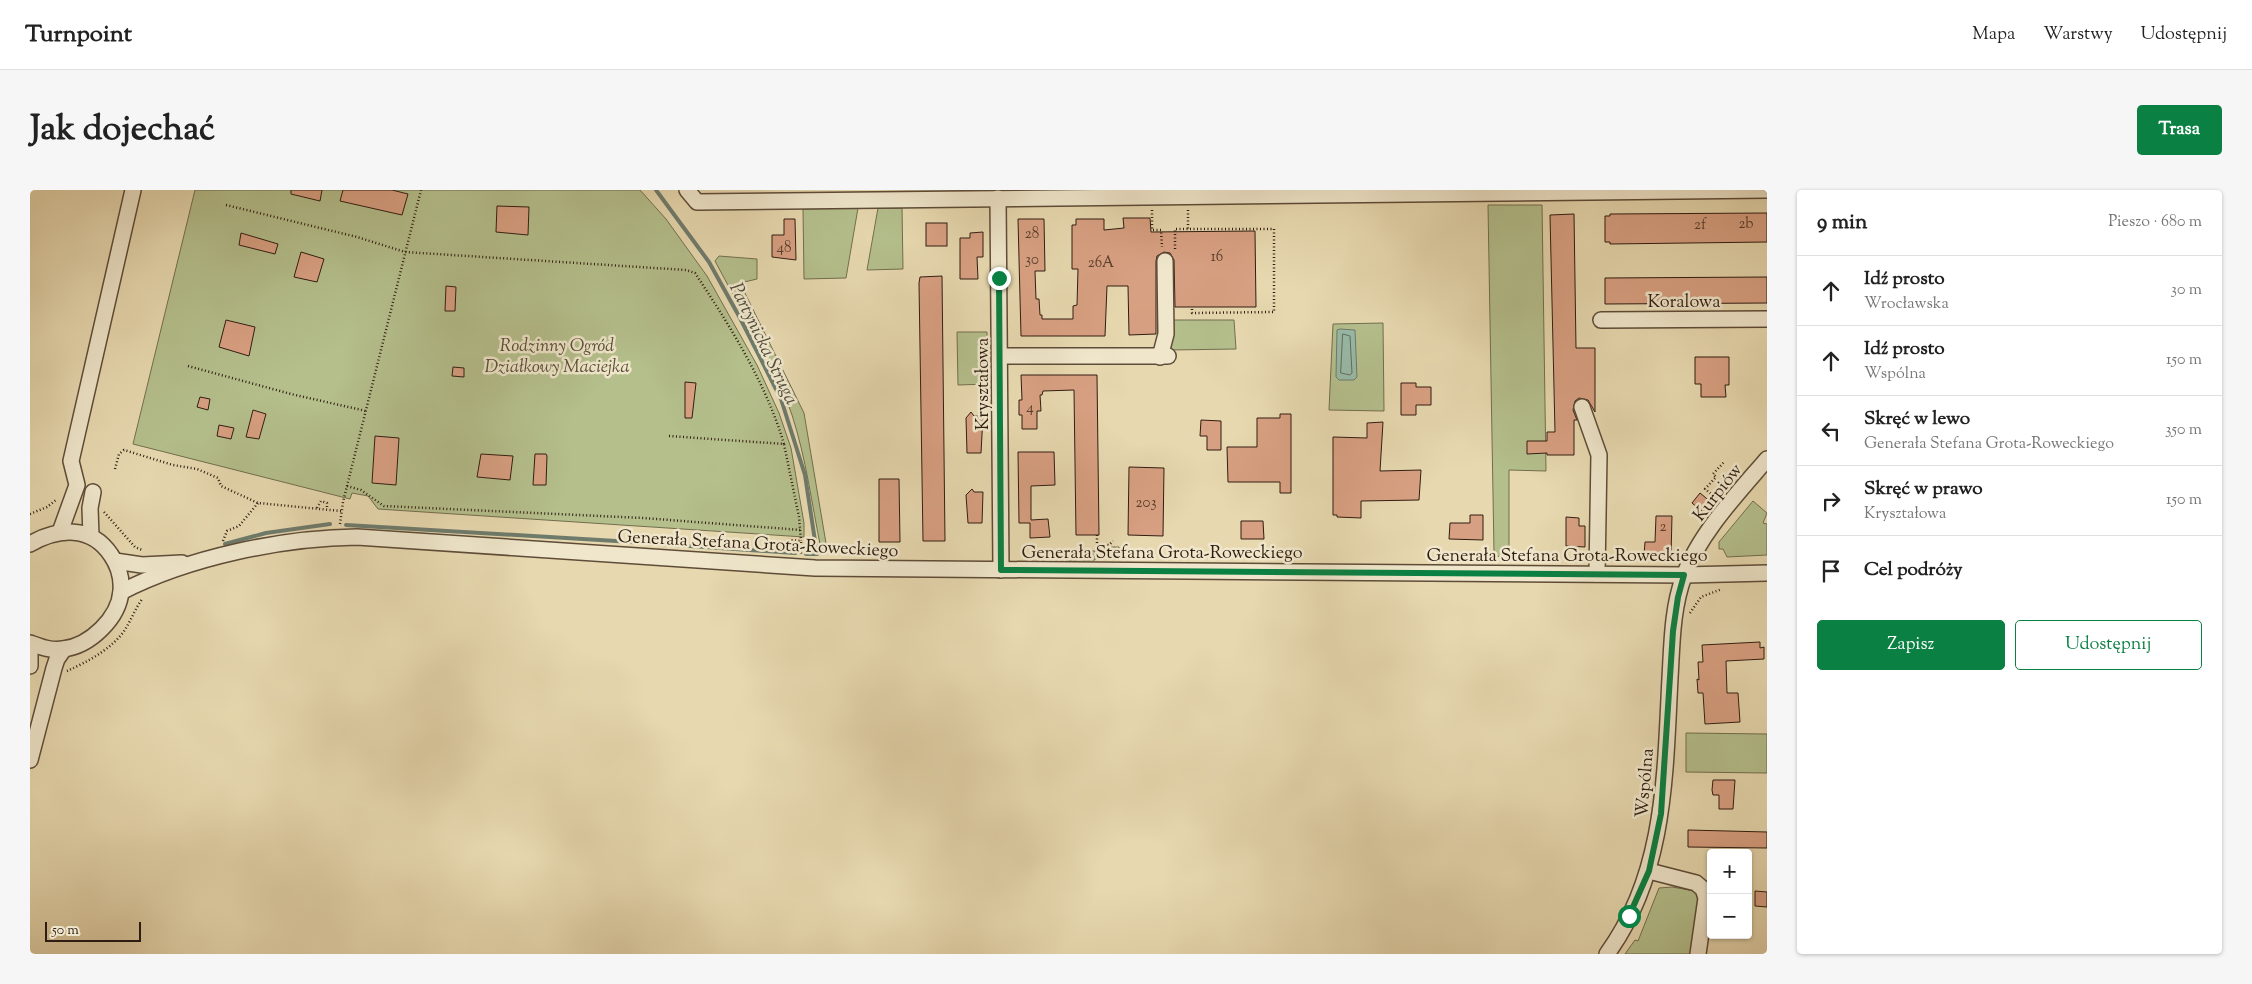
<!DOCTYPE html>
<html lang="pl">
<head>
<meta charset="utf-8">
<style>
  body { margin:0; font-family:"Sorts Mill Goudy",serif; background:#f6f6f6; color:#222 }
  .controls { position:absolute; right:15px; bottom:15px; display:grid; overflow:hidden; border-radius:5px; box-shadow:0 1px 4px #0004 }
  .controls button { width:45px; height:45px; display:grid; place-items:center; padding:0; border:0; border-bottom:1px solid #e0e0e0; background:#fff; color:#222; font:25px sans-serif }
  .scale { position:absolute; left:15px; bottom:12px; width:96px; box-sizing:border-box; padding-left:5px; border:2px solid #301d11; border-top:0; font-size:14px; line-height:18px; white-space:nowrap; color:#301d11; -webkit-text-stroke:4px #efe6cb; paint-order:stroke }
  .stop { position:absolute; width:15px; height:15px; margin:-11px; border:4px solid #0b8043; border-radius:50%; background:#fff }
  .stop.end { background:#0b8043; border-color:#fff; box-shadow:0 1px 5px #0008 }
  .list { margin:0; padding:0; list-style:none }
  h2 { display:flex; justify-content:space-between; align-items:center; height:65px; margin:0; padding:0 20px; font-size:21px }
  h2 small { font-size:16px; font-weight:400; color:#767676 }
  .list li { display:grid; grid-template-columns:32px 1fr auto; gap:15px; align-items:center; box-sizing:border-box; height:70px; padding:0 20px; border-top:1px solid #e0e0e0 }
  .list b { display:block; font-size:19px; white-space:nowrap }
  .list p { margin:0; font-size:16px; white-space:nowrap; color:#767676 }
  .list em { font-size:16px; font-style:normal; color:#767676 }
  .actions { display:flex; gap:10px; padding:15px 20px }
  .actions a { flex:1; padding:11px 0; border:1px solid #0b8043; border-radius:5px; text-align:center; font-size:18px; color:#0b8043 }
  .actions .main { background:#0b8043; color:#fff }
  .icon { flex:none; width:28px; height:28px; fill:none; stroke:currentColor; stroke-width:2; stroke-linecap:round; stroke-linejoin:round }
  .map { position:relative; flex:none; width:1737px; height:764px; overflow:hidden; border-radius:5px }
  header { display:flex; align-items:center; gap:30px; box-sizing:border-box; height:70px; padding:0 25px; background:#fff; border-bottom:1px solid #e0e0e0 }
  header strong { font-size:24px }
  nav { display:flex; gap:28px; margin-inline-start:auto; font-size:18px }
  .intro { display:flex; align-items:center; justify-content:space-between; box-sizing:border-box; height:120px; padding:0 30px }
  h1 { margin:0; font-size:35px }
  .button { padding:12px 22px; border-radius:5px; background:#0b8043; color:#fff; font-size:18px; font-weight:700 }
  main { display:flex; gap:30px; padding:0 30px }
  aside { flex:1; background:#fff; border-radius:5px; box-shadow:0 1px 4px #0004 }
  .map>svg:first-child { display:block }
  .green { fill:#b4bf8c; stroke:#726e4e }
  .water { fill:#97baa8; stroke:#6e7b6c }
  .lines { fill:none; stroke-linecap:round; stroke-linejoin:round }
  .shore { stroke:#646c5c; stroke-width:1 }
  .stream { stroke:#6e7b6c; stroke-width:4 }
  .building { fill:#d8a082; stroke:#301d11 }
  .minor-casing { stroke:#5e4c38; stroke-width:18 }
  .path { stroke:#301d11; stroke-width:2.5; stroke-dasharray:1 2.5; stroke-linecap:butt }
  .minor { stroke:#efe6cb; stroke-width:15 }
  .route { stroke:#0b8043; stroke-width:6 }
  .labels { text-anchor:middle; stroke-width:5; stroke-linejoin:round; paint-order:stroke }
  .number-label { font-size:15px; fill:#5a3e2d }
  .street-label { font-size:18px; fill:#301d11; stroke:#efe6cb }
  .park-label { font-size:18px; font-style:italic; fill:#584e36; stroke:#efe6cb }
  .water-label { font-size:19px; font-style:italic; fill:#4f4c3e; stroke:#efe6cb }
</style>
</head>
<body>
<header>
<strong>Turnpoint</strong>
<nav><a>Mapa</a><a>Warstwy</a><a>Udostępnij</a></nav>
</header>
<div class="intro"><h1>Jak dojechać</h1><a class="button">Trasa</a></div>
<main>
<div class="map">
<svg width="1737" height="764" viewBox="0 0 1737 764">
  <rect width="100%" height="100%" fill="#e7d8af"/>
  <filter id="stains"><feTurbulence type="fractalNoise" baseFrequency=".004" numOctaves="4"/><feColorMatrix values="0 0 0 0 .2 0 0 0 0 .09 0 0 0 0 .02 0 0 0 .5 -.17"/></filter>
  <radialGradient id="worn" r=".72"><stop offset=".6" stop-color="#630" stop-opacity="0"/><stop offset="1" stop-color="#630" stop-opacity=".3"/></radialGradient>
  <g class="green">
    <polygon points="165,0 610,0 636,29 677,86 727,175 749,223 761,258 774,333 774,347 348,319 338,306 322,303 320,309 103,254"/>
    <polygon points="1458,15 1512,15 1516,281 1479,280 1479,367 1465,366 1464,362"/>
    <polygon points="828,18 816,88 774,89 773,19"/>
    <polygon points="848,18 872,18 873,79 837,80"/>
    <path d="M689,66l38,3v20l-17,4 64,130 23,136h-6c-9,-44 -15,-91 -29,-134 -18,-54 -51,-104 -77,-154z"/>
    <polygon points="1141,130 1204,130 1206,159 1141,160"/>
    <polygon points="1353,133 1354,221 1299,220 1303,134"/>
    <polygon points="927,142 957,142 958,194 928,195"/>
    <polygon points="1723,311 1737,323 1733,333 1737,334 1737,365 1697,367 1693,359 1689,359 1689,352"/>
    <polygon points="1069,357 1089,357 1091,367 1069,367"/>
    <polygon points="1036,360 1065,361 1065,370 1036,370"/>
    <polygon points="1656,543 1737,544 1737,583 1656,582"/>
    <polygon points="1642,697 1665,701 1669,707 1664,764 1595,764 1605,750 1608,751 1629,698"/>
  </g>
  <polygon class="water" points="1310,139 1325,140 1327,187 1324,190 1309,190 1306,187 1307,140"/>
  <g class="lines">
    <polygon class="shore" points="1313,144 1320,146 1322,183 1320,185 1311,183"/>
    <g class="stream">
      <polyline points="626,0 679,72 710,128 751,209 775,285 787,364 776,364"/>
      <polyline points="316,335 586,351 765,363"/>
      <polyline points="195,354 236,343 300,334"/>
    </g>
  </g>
  <g class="building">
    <polygon points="261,0 292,0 290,11 261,4"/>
    <polygon points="313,0 362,0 378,4 372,25 310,11"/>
    <polygon points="467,16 499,17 498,45 466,42"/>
    <polygon points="1737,23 1737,52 1580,54 1580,52 1575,52 1575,26 1580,26 1580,24"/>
    <polygon points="1544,24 1546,158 1565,158 1565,222 1558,210 1549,208 1545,211 1543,220 1547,230 1544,230 1544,265 1517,265 1517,263 1497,264 1497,251 1517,251 1517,242 1525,242 1520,25"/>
    <polygon points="1093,28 1120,28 1121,42 1225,41 1226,117 1145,117 1144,70 1140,63 1134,62 1127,66 1126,71 1126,144 1099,145 1098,96 1077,96 1075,146 991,146 988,29 1014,29 1015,81 1005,81 1006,109 1009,109 1010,125 1012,125 1012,129 1043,129 1043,116 1047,115 1048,79 1042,79 1042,35 1046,35 1046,29 1074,29 1074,40 1094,38"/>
    <polygon points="754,29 765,29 766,70 742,67 742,45 754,45"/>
    <rect x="896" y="33" width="21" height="23"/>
    <polygon points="953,42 953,67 947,67 948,89 930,89 930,48 940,48 940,43"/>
    <polygon points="211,43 248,54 245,64 209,55"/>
    <polygon points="271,62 294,69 287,92 264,87"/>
    <polygon points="912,86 915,351 893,351 889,93 890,87"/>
    <polygon points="1737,87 1737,113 1575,114 1575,88"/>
    <polygon points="416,96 426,97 425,121 415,121"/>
    <polygon points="196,130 225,137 219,166 189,157"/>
    <polygon points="1665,167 1699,167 1699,195 1695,195 1696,207 1671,207 1671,194 1665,194"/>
    <polygon points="423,177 434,178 434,187 422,186"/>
    <polygon points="991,185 1067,185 1069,345 1046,345 1044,200 1013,201 1012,205 1010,205 1011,221 1007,221 1007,239 992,239 992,225 989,225 989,210 992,210"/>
    <polygon points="655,192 666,193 662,228 655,228"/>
    <polygon points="1371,193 1386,193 1386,197 1401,197 1401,215 1386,215 1386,225 1371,225"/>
    <polygon points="170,207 180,209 178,220 167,217"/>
    <polygon points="223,220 236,224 229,249 216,247"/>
    <polygon points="941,222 944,226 953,226 951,263 937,263 936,228"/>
    <polygon points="1250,224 1261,224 1261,303 1250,303 1250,292 1198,292 1197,257 1227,257 1227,228 1250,228"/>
    <polygon points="1171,230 1191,231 1191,260 1177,260 1177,246 1170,246"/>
    <polygon points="1353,232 1350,281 1391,280 1389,310 1331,311 1331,328 1307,327 1307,325 1303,325 1303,247 1337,248 1337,233"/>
    <polygon points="189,235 204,238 201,249 187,246"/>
    <polygon points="345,246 369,248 366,295 342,293"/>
    <polygon points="988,262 1024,262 1025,295 1001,296 1001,330 1018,329 1020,347 1000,348 1000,333 989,333"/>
    <polygon points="451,264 483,266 480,290 447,287"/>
    <polygon points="505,264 516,264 517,266 516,295 503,295"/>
    <polygon points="1099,277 1134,278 1133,346 1098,345"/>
    <polygon points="849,289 869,289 870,352 849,352"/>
    <polygon points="942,299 944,302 953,302 952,333 938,333 936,305"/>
    <polygon points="1670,303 1682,313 1674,323 1662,313"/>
    <polygon points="1440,325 1453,325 1453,350 1419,349 1420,333 1440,333"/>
    <polygon points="1626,326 1642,326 1641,366 1614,365 1615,352 1625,352"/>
    <polygon points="1536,327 1549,328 1549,336 1555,336 1555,357 1536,356"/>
    <polygon points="1211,331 1233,331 1234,349 1211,349"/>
    <polygon points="1730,452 1730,458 1734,457 1734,469 1696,471 1697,503 1708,503 1710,532 1675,534 1673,503 1668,503 1667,489 1669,490 1668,472 1673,472 1672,455"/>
    <polygon points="1683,590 1705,590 1703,619 1689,619 1689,605 1683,605 1682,600"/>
    <polygon points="1658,640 1737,642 1737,658 1658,657"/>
    <polygon points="1725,701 1737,702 1737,717 1725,716"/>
  </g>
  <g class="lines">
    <g class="minor-casing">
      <g id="minor">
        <polyline points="657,0 667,12 1737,0"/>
        <polyline points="968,8 971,380"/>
        <polyline points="1571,130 1737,129"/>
        <polyline points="970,166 1138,166"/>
        <polyline points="1130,167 1136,144 1135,71"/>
        <polyline points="1552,217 1569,265 1567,384"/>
        <polyline points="30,342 47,295 41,271 103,0"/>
        <polyline points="61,346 60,318 63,302"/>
        <path d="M0,354c28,-16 61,-19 81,11 7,10 11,23 10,36 -2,27 -31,55 -58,58 -12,2 -22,-2 -33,-6"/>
        <polyline points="85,371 112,375 152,373"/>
        <path d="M91,402c68,-35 161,-54 236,-55l458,31 870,7 82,-2"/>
        <polyline points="0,457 0,476"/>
        <polyline points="0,570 24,478 27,469 34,459"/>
        <polyline points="1619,681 1666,693 1673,699 1676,708 1668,764"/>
        <path d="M1577,764c59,-81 58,-181 63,-276 2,-34 2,-70 14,-102 15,-42 54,-83 83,-117"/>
      </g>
    </g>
    <g class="path">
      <path d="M196,15l131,32 48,15 281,18 9,3c35,53 71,110 89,171"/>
      <polyline points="1122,20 1122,40 1131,40 1132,57"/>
      <polyline points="1158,20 1158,39"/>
      <polyline points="1145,59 1145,39 1244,39 1244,122 1162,123 1162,117"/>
      <polyline points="158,176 261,204 336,221"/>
      <polyline points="639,246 754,254 769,327 771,351"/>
      <polyline points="85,279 89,264 94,260 143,275 167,279 188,288 191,296 228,313 311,321"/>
      <polyline points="317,296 331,300 354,316 613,328 771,340"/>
      <polyline points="1686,308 1675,299 1686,287 1683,284 1695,271"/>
      <polyline points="287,318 291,311 297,313 297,319"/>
      <polyline points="74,322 105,357 112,360"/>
      <polyline points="0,324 17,317 26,310"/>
      <polyline points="310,334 313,312 391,0"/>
      <polyline points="1067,345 1067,368"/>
      <polyline points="758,350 771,351 771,364"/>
      <polyline points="193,351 197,341 209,336 228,313"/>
      <polyline points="1067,355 1079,355 1083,351"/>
      <polyline points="1660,423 1671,407 1692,399"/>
      <path d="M37,481c20,-9 47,-23 59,-43 6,-10 10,-21 17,-30"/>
    </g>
    <use href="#minor" class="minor"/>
  </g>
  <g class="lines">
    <polyline class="route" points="969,88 971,380 1654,385 1648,407 1643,441 1631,624 1619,681 1599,726"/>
  </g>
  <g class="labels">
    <g class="number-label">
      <text x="1716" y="38">2b</text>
      <text x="1670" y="39">2f</text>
      <text x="1002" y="48">28</text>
      <text x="754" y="62">48</text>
      <text x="1187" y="71">16</text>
      <text x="1002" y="74">30</text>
      <text x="1071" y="77">26A</text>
      <text x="1000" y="222">4</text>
      <text x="1116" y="317">203</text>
      <text x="1633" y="341">2</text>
    </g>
    <g class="street-label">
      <text x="1654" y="117">Koralowa</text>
      <text transform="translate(952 194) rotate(-90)" y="6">Kryształowa</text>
      <text transform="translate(1687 302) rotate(-52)" y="6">Kurpiów</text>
      <text transform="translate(728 353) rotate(3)" y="6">Generała Stefana Grota-Roweckiego</text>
      <text x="1132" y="368">Generała Stefana Grota-Roweckiego</text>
      <text x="1537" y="371">Generała Stefana Grota-Roweckiego</text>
      <text transform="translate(1614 593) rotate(-85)" y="6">Wspólna</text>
    </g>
    <g class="park-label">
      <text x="527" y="161">Rodzinny Ogród<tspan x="527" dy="21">Działkowy Maciejka</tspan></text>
    </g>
    <g class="water-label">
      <text transform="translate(735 153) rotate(64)" y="7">Partynicka Struga</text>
    </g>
  </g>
  <rect width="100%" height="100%" filter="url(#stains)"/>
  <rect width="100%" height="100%" fill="url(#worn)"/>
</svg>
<div class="controls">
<button>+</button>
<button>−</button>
</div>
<div class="scale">50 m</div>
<div class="stop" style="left:1599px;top:726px"></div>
<div class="stop end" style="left:969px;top:88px"></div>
</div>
<aside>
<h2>9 min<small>Pieszo · 680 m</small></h2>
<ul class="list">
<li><svg class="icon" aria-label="ahead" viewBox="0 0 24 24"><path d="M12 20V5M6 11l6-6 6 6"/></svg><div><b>Idź prosto</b><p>Wrocławska</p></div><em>30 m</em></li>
<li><svg class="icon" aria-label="ahead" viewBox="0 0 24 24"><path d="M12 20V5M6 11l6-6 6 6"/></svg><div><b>Idź prosto</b><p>Wspólna</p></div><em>150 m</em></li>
<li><svg class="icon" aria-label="left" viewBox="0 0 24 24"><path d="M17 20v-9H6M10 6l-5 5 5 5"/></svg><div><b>Skręć w lewo</b><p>Generała Stefana Grota-Roweckiego</p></div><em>350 m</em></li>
<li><svg class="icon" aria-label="right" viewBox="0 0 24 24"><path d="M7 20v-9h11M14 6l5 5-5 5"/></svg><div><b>Skręć w prawo</b><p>Kryształowa</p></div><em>150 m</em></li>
<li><svg class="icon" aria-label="arrive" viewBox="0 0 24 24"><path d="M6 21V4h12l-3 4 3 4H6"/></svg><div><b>Cel podróży</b></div></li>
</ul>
<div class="actions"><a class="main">Zapisz</a><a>Udostępnij</a></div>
</aside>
</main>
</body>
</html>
